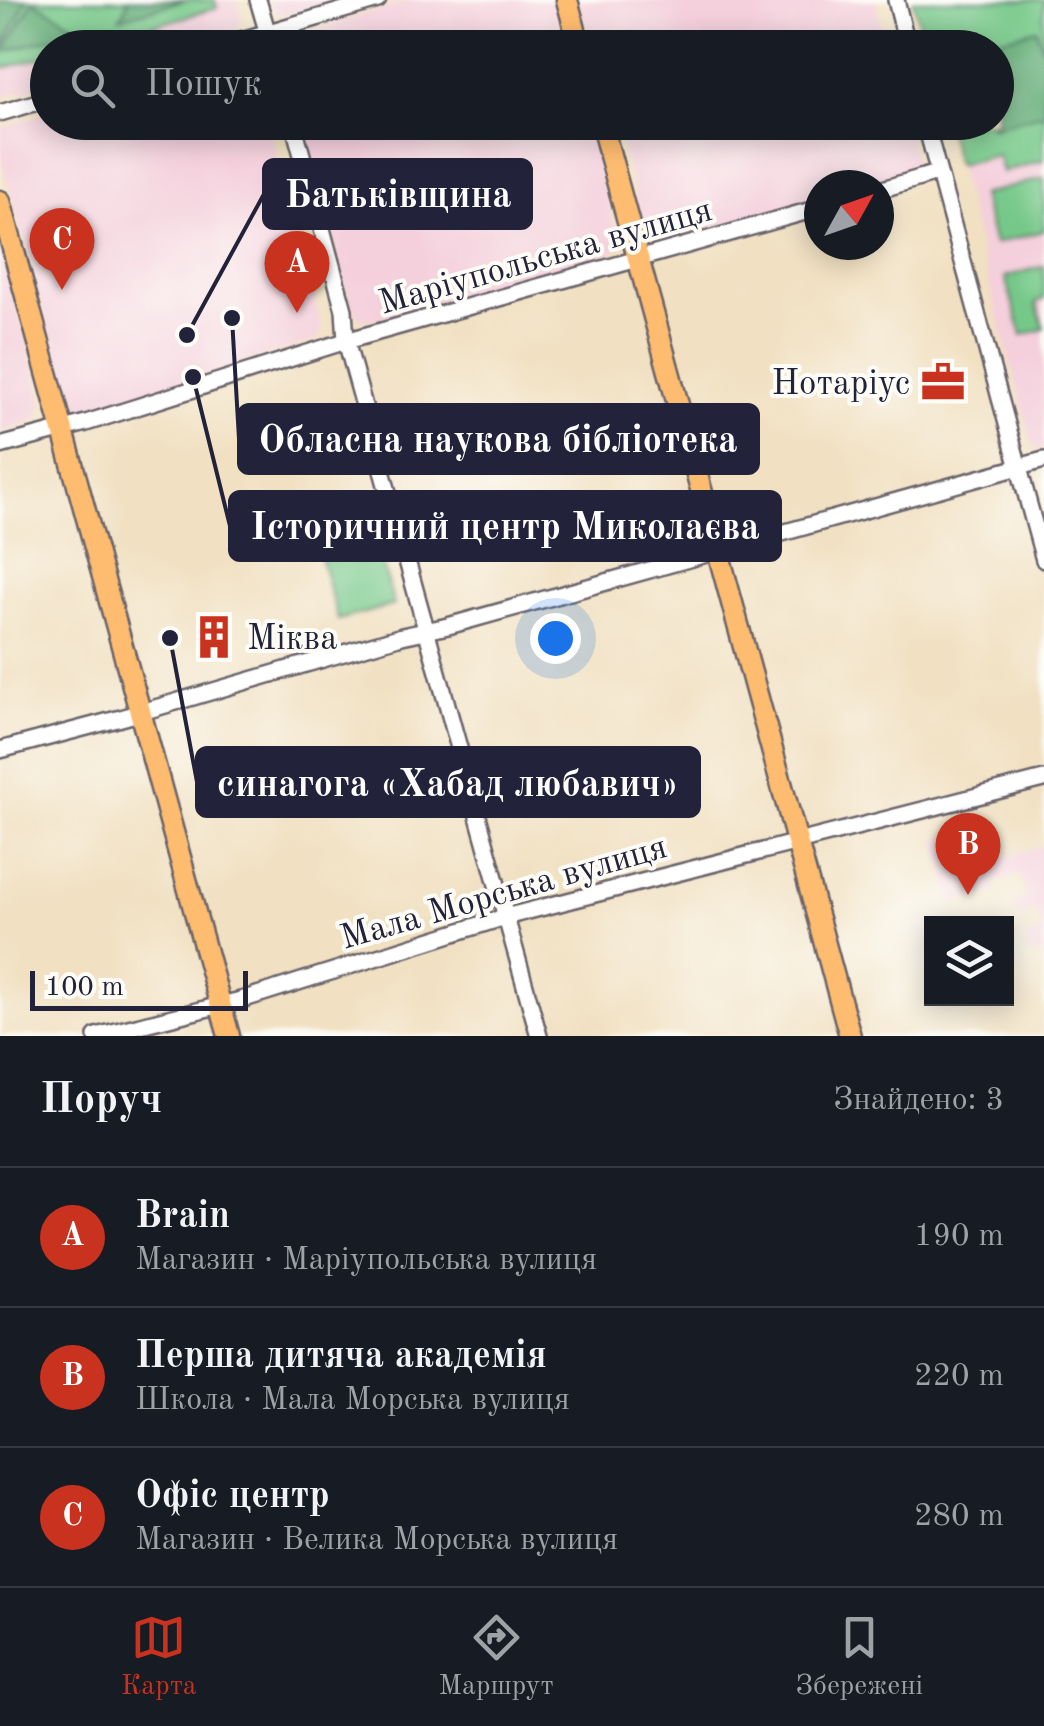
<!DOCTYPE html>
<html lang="uk">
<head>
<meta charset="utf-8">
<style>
  body { margin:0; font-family:"Old Standard TT",serif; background:#242831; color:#f1f3f6 }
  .controls { position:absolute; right:30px; bottom:30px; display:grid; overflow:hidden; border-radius:0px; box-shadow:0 5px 25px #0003 }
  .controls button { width:90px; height:90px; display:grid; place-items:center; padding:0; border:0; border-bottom:2px solid #363941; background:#171b24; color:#f1f3f6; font:50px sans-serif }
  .compass { position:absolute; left:804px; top:170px; width:90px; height:90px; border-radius:50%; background:#171b24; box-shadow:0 5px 25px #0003; rotate:50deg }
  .scale { position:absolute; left:30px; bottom:25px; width:218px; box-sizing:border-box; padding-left:10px; border:5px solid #22223b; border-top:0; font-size:28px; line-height:35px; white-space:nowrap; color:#22223b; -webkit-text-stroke:8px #fdfcf7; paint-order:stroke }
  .you { position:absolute; left:555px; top:638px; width:35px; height:35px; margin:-25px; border:8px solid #fff; border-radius:50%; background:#1a73e8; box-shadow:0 0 0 15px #1a73e833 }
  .badge { display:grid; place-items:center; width:65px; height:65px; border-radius:50%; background:#c8321e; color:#fff; font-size:32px; font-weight:700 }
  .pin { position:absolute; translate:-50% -82px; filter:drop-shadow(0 2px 5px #0008) }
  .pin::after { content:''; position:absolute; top:52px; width:35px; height:30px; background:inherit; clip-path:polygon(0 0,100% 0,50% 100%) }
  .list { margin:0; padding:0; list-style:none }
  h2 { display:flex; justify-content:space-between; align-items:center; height:130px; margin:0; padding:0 40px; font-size:42px }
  h2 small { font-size:32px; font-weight:400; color:#9ea1a6 }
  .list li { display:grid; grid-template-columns:65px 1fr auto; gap:30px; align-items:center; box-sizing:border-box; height:140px; padding:0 40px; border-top:2px solid #363941 }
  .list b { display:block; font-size:38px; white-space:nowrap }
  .list p { margin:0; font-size:32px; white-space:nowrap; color:#9ea1a6 }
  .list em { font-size:32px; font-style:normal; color:#9ea1a6 }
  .icon { flex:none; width:55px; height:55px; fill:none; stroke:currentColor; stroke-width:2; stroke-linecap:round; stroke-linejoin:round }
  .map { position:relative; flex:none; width:1044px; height:1036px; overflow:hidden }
  .search { position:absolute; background:#171b24; box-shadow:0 5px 25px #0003; left:30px; right:30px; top:30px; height:110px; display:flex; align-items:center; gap:25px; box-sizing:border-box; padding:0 35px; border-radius:55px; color:#9ea1a6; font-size:38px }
  .sheet { height:550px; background:#171b24 }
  nav { display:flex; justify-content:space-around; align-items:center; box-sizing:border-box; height:140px; border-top:2px solid #363941; background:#171b24; font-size:28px; color:#9ea1a6 }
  nav a { display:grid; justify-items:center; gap:5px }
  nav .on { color:#c8321e }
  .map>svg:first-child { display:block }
  .built { fill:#f4cfdc }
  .green { fill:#76c889; stroke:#4c7562; stroke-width:2.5 }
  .forest { fill:#60ac75; stroke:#416758; stroke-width:2.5 }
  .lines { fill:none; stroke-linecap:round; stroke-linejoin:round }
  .minor-casing { stroke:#6a646a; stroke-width:20 }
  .major-casing { stroke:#6a646a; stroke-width:25 }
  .minor { stroke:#fff; stroke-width:15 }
  .major { stroke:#fdbc6f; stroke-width:20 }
  .labels { text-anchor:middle; stroke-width:8; stroke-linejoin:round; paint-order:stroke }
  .street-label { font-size:35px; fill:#22223b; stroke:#fdfcf7 }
  .poi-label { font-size:35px; fill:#22223b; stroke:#fdfcf7; text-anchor:end }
  .leader { fill:none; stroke:#22223b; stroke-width:4 }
  .callout-dot { fill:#22223b; stroke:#fdfcf7; stroke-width:4 }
  .callout { fill:#22223b; stroke:#22223b; stroke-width:4 }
  .callout-label { font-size:38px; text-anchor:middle; font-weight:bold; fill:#fff }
</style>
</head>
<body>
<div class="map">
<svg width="1044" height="1036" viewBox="0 0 1044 1036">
  <rect width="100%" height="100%" fill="#fdfcf7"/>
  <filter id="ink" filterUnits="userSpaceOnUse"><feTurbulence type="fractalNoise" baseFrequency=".01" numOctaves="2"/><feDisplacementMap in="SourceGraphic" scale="20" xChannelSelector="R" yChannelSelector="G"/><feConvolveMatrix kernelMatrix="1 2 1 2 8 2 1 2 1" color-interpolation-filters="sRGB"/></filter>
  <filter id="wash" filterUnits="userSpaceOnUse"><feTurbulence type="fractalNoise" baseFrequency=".0048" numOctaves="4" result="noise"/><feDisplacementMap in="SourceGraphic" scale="40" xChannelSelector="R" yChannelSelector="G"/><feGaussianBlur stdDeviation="2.25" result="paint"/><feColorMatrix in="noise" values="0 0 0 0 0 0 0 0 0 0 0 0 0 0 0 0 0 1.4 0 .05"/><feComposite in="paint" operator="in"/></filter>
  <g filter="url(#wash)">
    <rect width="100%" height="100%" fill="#f1e0c1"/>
    <g class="built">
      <polygon points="0,0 237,0 242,22 233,32 177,47 48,48 47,84 0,97"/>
      <polygon points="268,0 334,0 283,15 276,14"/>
      <polygon points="411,0 553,0 566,47 282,47 293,36"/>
      <polygon points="578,0 875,0 888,47 592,47"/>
      <polygon points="47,112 48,122 269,123 323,331 315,341 83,411 76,407 68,400 64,388 0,155 0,129"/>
      <polygon points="300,123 588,123 620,243 613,253 371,321 361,319 351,309"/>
      <polygon points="614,123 906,123 915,163 909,172 866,185 819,185 819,199 656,244 649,240 645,229"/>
      <polygon points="1044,142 1044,451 1033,446 957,165"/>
      <polygon points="0,244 43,402 37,419 0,433"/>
      <polygon points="946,836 956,870 1044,846 1044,953 1030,957 1025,937 1042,932 1037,911 1017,916 1013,902 1026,898 1020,875 995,882 997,891 953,903 936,839"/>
    </g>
    <g class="green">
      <polygon points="0,0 215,0 217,8 77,47 48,48 47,56 0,69"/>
      <polygon points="913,0 1044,0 1044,160 1002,172 997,155 957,165 946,123 996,122 996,48 926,47"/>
      <polygon points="1044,178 1044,231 994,244 981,195"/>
      <polygon points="1044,266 1044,299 1036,302 1044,329 1022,335 1005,277"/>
      <polygon points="370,519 394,605 338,620 314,534"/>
    </g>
    <g class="forest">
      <polygon points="0,0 27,0 1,49 0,47"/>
      <polygon points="129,0 186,0 120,18"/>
      <polygon points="33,1 82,29 3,52"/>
      <polygon points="1037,29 1044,53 1044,113 992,127 990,123 996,122 996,48 970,47"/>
    </g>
  </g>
  <g filter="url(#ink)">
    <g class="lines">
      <g class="minor-casing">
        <g id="minor">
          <polyline points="258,0 272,48"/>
          <polyline points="896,0 908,48"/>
          <polyline points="214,48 378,0"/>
          <polyline points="0,113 48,99"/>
          <polyline points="293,122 344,310 346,341 539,1036"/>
          <polyline points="925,122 1044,560"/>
          <polyline points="879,190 937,173"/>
          <polyline points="0,446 86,423 346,341 819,208"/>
          <polyline points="0,750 121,718 402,636 448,626 1044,460"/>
          <polyline points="96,1036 241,1000 505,917 1044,779"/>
        </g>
      </g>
      <g class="major-casing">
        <g id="major">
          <polyline points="567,0 580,48"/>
          <polyline points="601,122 850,1036"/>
          <polyline points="0,201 229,1036"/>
        </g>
      </g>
      <use href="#minor" class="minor"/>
      <use href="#major" class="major"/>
    </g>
  </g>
  <defs>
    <g id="office-bare" transform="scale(3.45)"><path d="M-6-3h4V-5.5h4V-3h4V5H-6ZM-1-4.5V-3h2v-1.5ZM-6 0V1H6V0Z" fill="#c8321e" stroke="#fdfcf7" stroke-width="2.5" paint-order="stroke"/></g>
    <g id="building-bare" transform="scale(3.45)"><path d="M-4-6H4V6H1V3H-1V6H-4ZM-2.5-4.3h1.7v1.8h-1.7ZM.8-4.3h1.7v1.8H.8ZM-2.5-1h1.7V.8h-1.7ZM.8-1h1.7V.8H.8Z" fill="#c8321e" stroke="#fdfcf7" stroke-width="2.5" paint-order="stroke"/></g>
  </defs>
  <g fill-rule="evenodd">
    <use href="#office-bare" x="943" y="382"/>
    <use href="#building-bare" x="214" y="637"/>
  </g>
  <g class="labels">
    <g class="street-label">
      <text transform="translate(545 255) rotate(-16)" y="12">Маріупольська вулиця</text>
      <text transform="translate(503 891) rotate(-16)" y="12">Мала Морська вулиця</text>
    </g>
    <g class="poi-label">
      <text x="910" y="394">Нотаріус</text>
      <text x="247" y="649" text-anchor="start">Міква</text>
    </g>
  </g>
  <path class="leader" d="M187 335L264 194M232 318L239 439M193 377L230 526M170 638L197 782"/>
  <g class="callout-dot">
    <circle cx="187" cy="335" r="10"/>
    <circle cx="232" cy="318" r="10"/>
    <circle cx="193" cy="377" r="10"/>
    <circle cx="170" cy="638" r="10"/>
  </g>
  <g class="callout">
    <rect x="264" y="160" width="267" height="68" rx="10"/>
    <rect x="239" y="405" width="519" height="68" rx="10"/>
    <rect x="230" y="492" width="550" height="68" rx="10"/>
    <rect x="197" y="748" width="502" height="68" rx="10"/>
  </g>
  <g class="callout-label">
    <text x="398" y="207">Батьківщина</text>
    <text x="498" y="452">Обласна наукова бібліотека</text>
    <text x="505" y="539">Історичний центр Миколаєва</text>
    <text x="448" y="796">синагога «Хабад любавич»</text>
  </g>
</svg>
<div class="controls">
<button><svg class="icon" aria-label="layers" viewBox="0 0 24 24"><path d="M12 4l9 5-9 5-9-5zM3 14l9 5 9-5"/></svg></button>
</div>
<svg class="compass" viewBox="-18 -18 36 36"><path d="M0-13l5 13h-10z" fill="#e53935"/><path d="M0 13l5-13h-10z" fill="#9ea1a6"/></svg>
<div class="scale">100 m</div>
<div class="you"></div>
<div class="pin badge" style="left:297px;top:313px">A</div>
<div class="pin badge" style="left:968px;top:895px">B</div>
<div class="pin badge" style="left:62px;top:290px">C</div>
<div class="search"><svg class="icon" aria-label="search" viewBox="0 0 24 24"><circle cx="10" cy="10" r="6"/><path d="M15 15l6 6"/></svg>Пошук</div>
</div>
<section class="sheet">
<h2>Поруч<small>Знайдено: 3</small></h2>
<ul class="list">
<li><span class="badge">A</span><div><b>Brain</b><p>Магазин · Маріупольська вулиця</p></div><em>190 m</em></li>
<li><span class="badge">B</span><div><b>Перша дитяча академія</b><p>Школа · Мала Морська вулиця</p></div><em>220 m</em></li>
<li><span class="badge">C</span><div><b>Офіс центр</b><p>Магазин · Велика Морська вулиця</p></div><em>280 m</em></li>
</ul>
</section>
<nav>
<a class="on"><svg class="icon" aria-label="map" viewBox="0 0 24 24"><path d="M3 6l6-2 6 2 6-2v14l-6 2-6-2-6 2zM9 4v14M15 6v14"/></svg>Карта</a>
<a><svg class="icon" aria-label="directions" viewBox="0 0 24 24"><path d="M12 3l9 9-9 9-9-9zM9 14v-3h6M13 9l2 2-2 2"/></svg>Маршрут</a>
<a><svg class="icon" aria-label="saved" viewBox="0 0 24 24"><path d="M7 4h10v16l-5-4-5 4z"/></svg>Збережені</a>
</nav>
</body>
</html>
